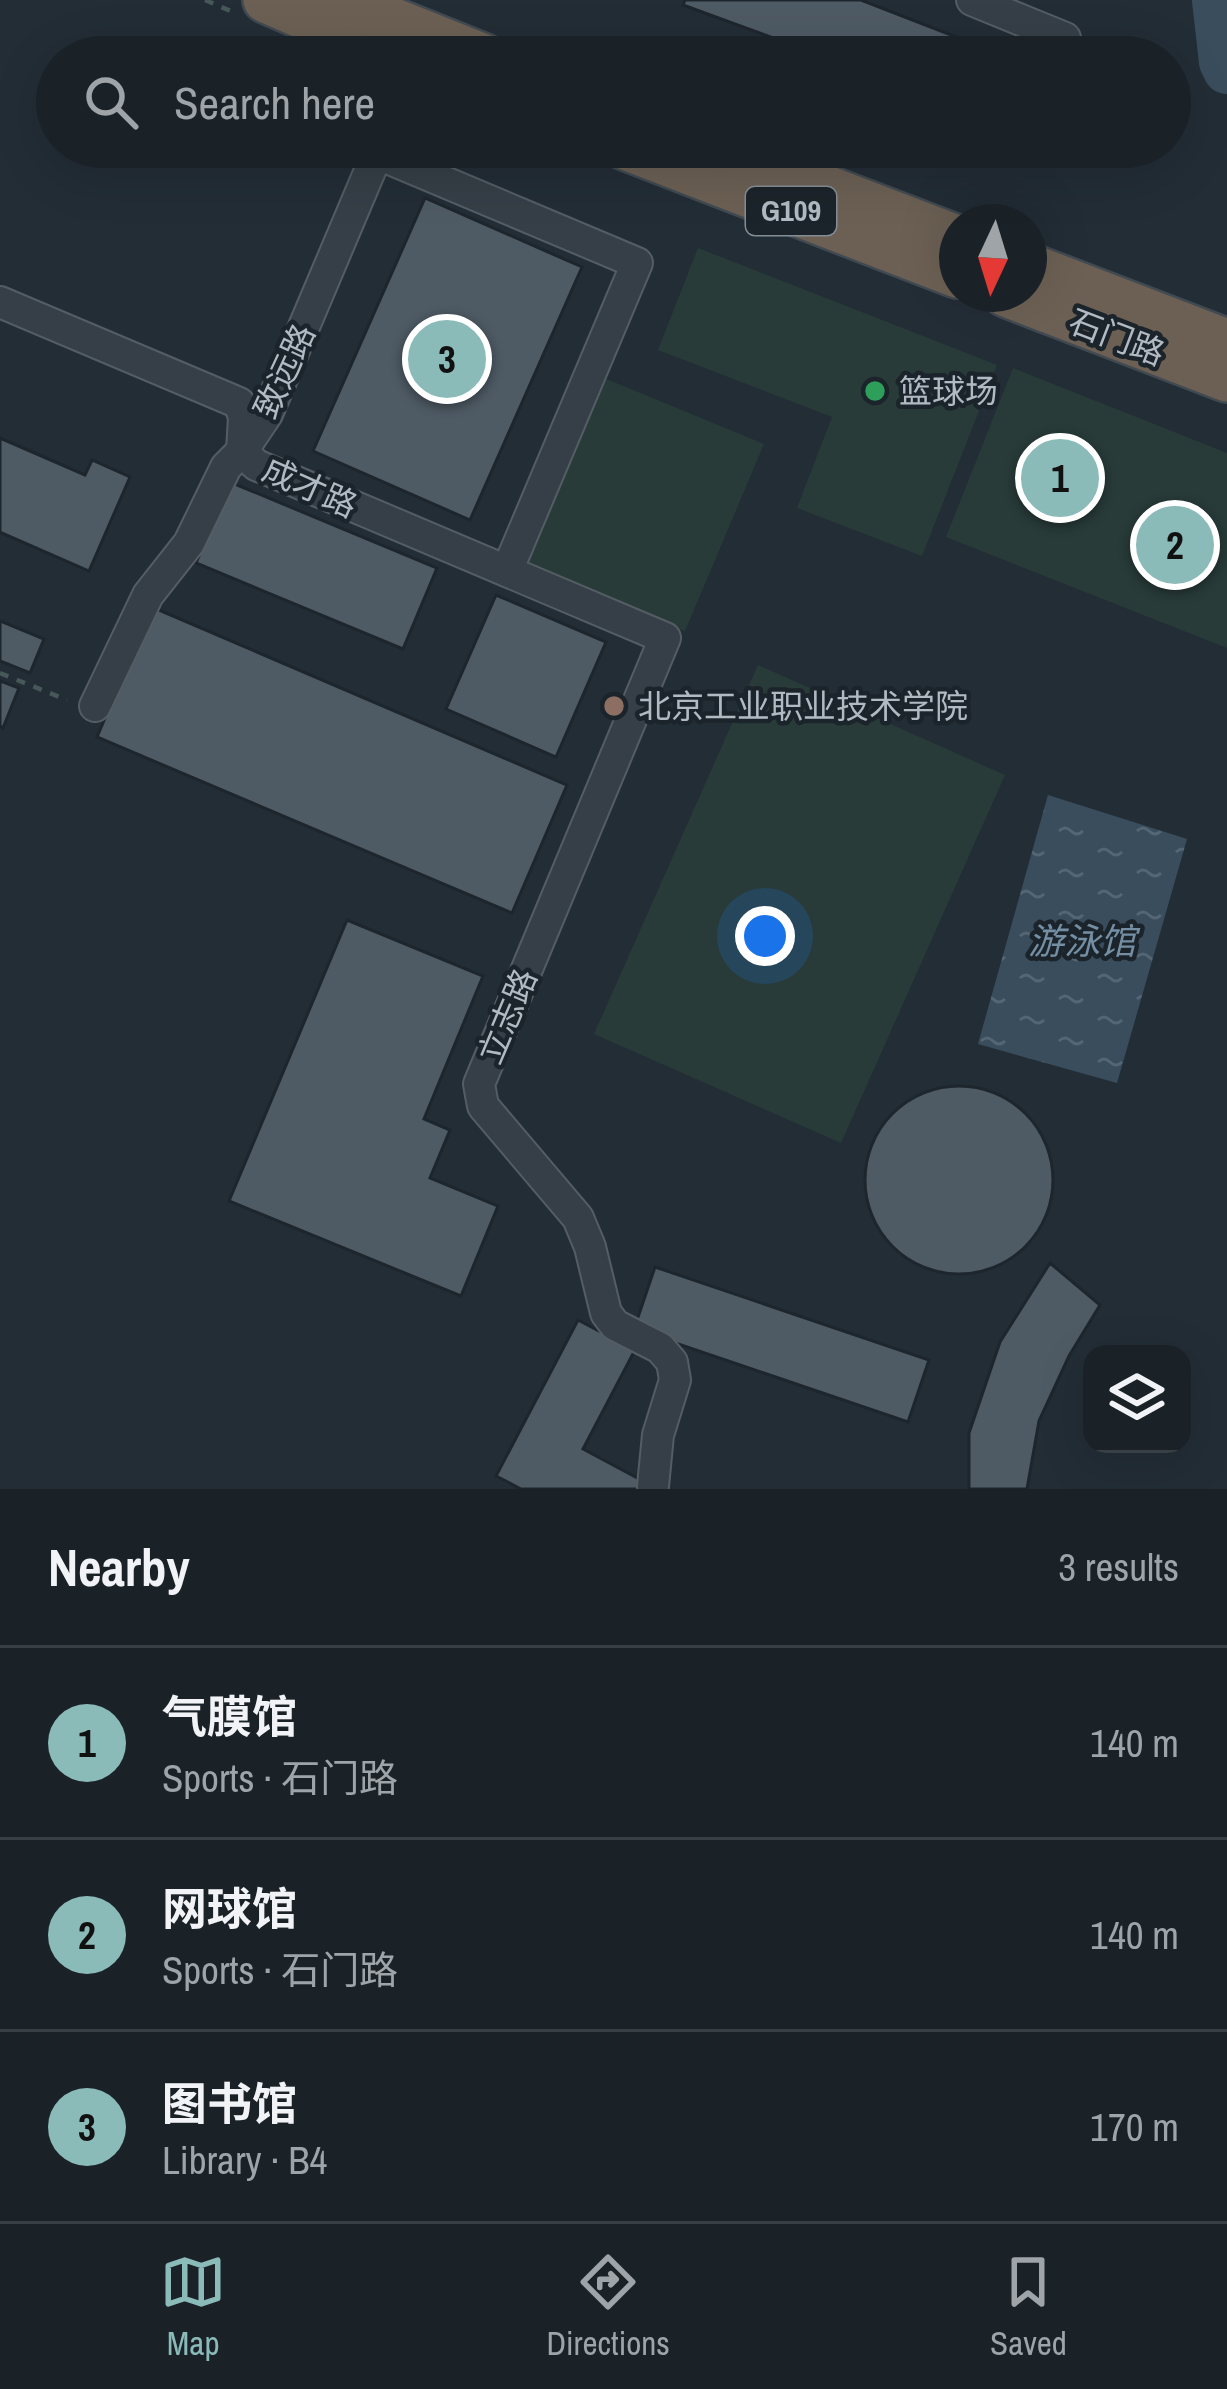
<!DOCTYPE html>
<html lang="en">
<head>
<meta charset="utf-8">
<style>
  body { margin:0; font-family:"Archivo Narrow","Noto Sans SC",sans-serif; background:#232a30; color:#f1f3f6 }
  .controls { position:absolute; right:36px; bottom:36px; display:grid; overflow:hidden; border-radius:24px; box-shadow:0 12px 48px #0002 }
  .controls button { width:108px; height:108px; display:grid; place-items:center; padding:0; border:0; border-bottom:3px solid #383f45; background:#1a2228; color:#f1f3f6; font:60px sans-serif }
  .compass { position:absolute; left:939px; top:204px; width:108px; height:108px; border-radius:50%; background:#1a2228; box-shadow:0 12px 48px #0002; rotate:184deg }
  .you { position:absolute; left:765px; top:936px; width:42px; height:42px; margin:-30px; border:9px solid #fff; border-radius:50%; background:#1a73e8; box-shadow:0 0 0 18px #1a73e833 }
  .badge { display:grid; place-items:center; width:78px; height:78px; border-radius:50%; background:#8bbbb9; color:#111; font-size:39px; font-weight:700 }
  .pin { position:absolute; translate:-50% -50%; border:6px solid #fff; box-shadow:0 3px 12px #0006 }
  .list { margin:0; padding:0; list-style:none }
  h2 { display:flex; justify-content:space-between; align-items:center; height:156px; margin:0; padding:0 48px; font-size:51px }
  h2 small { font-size:39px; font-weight:400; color:#9fa4a8 }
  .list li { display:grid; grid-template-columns:78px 1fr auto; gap:36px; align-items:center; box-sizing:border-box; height:192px; padding:0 48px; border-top:3px solid #383f45 }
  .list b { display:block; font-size:45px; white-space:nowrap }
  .list p { margin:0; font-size:39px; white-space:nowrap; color:#9fa4a8 }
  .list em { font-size:39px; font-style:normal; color:#9fa4a8 }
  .icon { flex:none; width:66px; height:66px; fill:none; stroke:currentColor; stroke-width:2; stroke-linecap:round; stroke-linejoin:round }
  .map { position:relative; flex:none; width:1227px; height:1489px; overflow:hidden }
  .search { position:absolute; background:#1a2228; box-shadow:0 12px 48px #0002; left:36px; right:36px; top:36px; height:132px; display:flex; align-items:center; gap:30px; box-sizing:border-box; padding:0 42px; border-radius:66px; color:#9fa4a8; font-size:45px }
  .sheet { height:732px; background:#1a2228 }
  nav { display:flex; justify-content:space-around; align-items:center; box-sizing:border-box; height:168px; border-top:3px solid #383f45; background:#1a2228; font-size:33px; color:#9fa4a8 }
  nav a { display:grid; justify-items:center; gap:6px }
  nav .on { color:#8bbbb9 }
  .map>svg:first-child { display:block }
  .pitch { fill:#283b39 }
  .water { fill:url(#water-ripples) }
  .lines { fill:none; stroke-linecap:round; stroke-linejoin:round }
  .river { stroke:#3a4d5d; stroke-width:48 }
  .building { fill:#4e5a64; stroke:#1e262d; stroke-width:3 }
  .minor-casing { stroke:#545d64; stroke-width:34 }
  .highway-casing { stroke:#414a51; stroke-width:50 }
  .path { stroke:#465858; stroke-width:4.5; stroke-dasharray:9 9; stroke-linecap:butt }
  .minor { stroke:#363f47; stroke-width:30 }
  .highway { stroke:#6c6054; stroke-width:45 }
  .leisure-dot { fill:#2e9e5b; stroke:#1c242b; stroke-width:4.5 }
  .education-dot { fill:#8d6e63; stroke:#1c242b; stroke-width:4.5 }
  .labels { text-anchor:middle; stroke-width:9; stroke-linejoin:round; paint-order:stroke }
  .shield { fill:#1c242b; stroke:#848d95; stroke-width:3 }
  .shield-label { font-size:30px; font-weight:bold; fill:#b1bac3 }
  .street-label { font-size:33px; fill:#b1bac3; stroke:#1c242b }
  .poi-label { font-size:33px; fill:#b1bac3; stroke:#1c242b; text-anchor:start }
  .water-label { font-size:36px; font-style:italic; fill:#748ea3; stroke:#1c242b }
</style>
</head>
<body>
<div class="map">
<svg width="1227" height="1489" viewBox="0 0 1227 1489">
  <defs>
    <pattern id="water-ripples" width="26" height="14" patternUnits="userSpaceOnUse" patternTransform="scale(3)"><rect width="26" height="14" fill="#3a4d5d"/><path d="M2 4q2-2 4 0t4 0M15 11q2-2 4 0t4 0" fill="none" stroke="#546573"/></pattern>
  </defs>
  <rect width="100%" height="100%" fill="#232d36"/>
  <g class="pitch">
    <polygon points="698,248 997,365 922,556 797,508 832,417 658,350"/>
    <polygon points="1013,368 1227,453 1227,648 946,537"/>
    <polygon points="604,378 764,444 685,631 525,564"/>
    <polygon points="758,665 1005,775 841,1143 594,1034"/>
  </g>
  <polygon class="water" points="1048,795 1187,839 1117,1083 978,1044"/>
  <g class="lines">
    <polyline class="river" points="1216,0 1223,62 1227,70"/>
  </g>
  <g class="building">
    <polygon points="685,0 861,0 1008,57 825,57 683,5"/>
    <polygon points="425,198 582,267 470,520 313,451"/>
    <polygon points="0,438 85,475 92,460 130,477 89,571 0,532"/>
    <polygon points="230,482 437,568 403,649 196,563"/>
    <polygon points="496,595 606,642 556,757 446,709"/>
    <polygon points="152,607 567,785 512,913 97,737"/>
    <polygon points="0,621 44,639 30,673 0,661"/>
    <polygon points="0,681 19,688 3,728 0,726"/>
    <polygon points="347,920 483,976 424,1119 450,1130 430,1178 498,1206 461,1296 229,1201"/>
    <circle cx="959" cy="1180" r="94"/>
    <polygon points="1050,1263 1100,1305 1069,1356 1039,1421 1027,1489 969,1489 969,1433 1000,1342"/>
    <polygon points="655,1267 929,1360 908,1422 634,1329"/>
    <polygon points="578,1320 635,1350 583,1449 658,1489 521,1489 496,1476"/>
  </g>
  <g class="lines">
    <g class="minor-casing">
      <g id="minor">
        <polyline points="972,0 1065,38"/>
        <polyline points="378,154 637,263 507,571"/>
        <polyline points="0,302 239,403 244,417 242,451 256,465 665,638 479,1084 483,1106 578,1218 590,1247 606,1313 615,1325 660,1348 672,1362 675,1380 658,1435 653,1486"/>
        <polyline points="95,706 148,595 189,543 226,467 242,451 267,414 380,147"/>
      </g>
    </g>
    <g class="highway-casing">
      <g id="highway">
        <polyline points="266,0 397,57"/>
        <polyline points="342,0 484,57"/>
        <polyline points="625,147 957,275"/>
        <polyline points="719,147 957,238"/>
        <polyline points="1029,266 1227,342"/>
        <polyline points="1006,294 1227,379"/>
      </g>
    </g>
    <g class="path">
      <polyline points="205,0 233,12"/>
      <polyline points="553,147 593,162"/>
      <polyline points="0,673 67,700"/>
    </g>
    <use href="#minor" class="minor"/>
    <use href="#highway" class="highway"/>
  </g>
  <circle class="leisure-dot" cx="875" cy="391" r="12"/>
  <circle class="education-dot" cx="614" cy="706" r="12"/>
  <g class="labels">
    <rect class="shield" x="746" y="187" width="90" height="48" rx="9"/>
    <g class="shield-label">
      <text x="791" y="221">G109</text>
    </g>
    <g class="street-label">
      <text transform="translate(1117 337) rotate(21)" y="12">石门路</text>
      <text transform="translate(284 371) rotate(-65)" y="12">致远路</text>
      <text transform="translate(310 487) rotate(24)" y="12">成才路</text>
      <text transform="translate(507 1016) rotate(-67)" y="12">立志路</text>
    </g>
    <g class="poi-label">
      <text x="899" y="403">篮球场</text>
      <text x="638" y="718">北京工业职业技术学院</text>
    </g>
    <g class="water-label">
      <text x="1082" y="954">游泳馆</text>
    </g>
  </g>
</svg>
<div class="controls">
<button><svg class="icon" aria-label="layers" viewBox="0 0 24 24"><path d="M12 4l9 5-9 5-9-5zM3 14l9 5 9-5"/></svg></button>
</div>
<svg class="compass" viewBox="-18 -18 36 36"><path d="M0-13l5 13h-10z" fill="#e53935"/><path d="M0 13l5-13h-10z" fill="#9fa4a8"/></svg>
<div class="you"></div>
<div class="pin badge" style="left:1060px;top:478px">1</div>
<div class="pin badge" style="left:1175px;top:545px">2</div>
<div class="pin badge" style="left:447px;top:359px">3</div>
<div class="search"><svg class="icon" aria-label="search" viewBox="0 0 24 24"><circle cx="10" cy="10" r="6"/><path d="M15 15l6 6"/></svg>Search here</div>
</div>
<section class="sheet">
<h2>Nearby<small>3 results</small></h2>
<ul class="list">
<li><span class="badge">1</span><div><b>气膜馆</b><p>Sports · 石门路</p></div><em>140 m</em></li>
<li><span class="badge">2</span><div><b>网球馆</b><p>Sports · 石门路</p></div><em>140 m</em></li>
<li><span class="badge">3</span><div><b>图书馆</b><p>Library · B4</p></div><em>170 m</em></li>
</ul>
</section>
<nav>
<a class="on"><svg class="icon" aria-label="map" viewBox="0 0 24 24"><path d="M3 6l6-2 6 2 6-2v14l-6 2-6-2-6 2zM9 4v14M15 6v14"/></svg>Map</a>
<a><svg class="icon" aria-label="directions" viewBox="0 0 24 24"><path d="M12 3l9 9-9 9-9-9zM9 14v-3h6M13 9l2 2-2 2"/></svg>Directions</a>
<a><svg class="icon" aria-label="saved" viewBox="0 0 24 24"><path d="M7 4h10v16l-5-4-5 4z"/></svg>Saved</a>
</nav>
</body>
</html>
